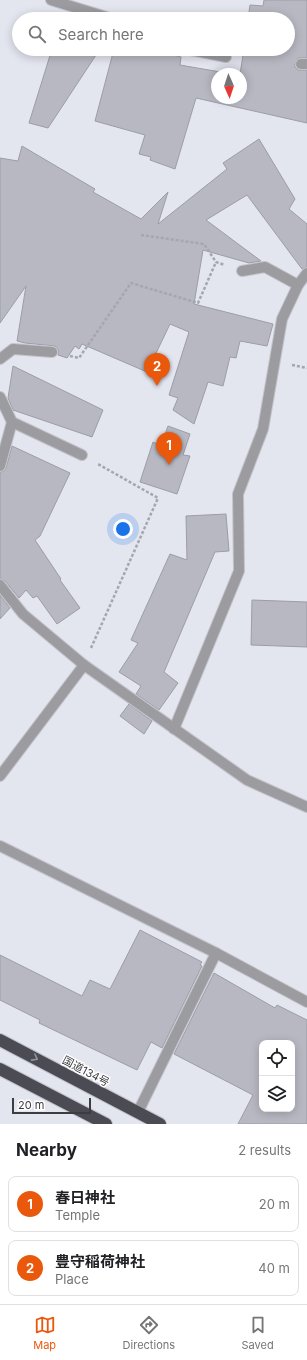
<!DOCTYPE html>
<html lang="en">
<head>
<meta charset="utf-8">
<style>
  body { margin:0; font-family:Inter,"Noto Sans JP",sans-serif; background:#f2f2f2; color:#202124 }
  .controls { position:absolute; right:12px; bottom:12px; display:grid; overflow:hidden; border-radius:8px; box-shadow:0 2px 10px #0003 }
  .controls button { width:36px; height:36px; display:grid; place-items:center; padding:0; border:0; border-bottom:1px solid #e0e0e0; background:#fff; color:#202124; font:20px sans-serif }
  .compass { position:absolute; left:211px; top:68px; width:36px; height:36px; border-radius:50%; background:#fff; box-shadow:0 2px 10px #0003; rotate:177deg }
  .scale { position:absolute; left:12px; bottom:10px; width:79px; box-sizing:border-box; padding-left:4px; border:2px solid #3c3d41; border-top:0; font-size:11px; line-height:14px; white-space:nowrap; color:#3c3d41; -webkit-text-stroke:3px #fff; paint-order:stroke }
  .you { position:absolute; left:123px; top:529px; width:14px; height:14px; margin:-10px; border:3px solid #fff; border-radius:50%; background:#1a73e8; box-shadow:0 0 0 6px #1a73e833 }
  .badge { display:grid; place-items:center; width:26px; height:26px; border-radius:50%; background:#ea580c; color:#fff; font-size:13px; font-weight:700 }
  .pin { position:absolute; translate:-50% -33px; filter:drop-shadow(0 1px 2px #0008) }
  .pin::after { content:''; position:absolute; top:21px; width:14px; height:12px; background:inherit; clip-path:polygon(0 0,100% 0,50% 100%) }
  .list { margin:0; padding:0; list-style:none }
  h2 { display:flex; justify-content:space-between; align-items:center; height:52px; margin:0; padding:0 16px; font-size:17px }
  h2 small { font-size:13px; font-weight:400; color:#757577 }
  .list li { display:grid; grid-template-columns:26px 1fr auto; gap:12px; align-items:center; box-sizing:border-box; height:56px; margin:0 8px 8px; padding:0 8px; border:1px solid #e0e0e0; border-radius:8px }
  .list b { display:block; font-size:15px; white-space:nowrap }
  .list p { margin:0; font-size:13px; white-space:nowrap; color:#757577 }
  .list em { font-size:13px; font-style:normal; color:#757577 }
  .icon { flex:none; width:22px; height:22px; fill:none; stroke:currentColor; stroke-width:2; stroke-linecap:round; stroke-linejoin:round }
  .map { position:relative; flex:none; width:307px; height:1124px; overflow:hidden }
  .search { position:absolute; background:#fff; box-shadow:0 2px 10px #0003; left:12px; right:12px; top:12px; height:44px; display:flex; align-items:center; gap:10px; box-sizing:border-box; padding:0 14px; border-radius:22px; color:#757577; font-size:15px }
  .sheet { height:180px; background:#fff }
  nav { display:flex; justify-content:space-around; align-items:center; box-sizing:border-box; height:56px; border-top:1px solid #e0e0e0; background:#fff; font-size:11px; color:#757577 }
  nav a { display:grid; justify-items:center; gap:2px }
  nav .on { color:#ea580c }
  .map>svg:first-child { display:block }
  .building { fill:#b7b8c2; stroke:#9c9da7; fill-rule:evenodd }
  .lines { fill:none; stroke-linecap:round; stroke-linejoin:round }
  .lane-casing { stroke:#c2c3cc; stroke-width:12 }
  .street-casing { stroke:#c2c3cc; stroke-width:12 }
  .highway-casing { stroke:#c2c3cc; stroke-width:14 }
  .path { stroke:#a5a6ae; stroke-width:2.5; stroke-dasharray:3 2; stroke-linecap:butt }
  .lane { stroke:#9c9ca0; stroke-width:10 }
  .street { stroke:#9c9ca0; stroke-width:10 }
  .highway { stroke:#4a4b53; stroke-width:12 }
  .oneway { stroke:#929398 }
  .labels { text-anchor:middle; stroke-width:3; stroke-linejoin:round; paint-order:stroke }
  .street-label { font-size:11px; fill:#3c3d41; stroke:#fff }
</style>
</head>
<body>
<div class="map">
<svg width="307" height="1124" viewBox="0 0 307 1124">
  <rect width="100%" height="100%" fill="#e3e5ef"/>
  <g class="building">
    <polygon points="264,0 307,0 307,58 298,58 295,64 295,67 298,70 307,70 307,123 196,98 175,169 150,160 151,157 139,154 145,135 95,121 114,49 149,49 181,57 180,65 232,74 217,74 217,98 241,98 240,74 244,49 288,49 288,19 248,19 250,5 263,6"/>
    <polygon points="52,49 100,49 48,128 29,123"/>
    <polygon points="259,139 295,199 289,209 307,224 307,267 302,269 247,195 206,220 261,261 249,263 203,250 194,304 273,324 267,346 240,341 236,358 230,357 223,386 208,382 194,424 173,410 178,398 169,395 189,332 170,324 147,372 82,344 79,349 75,346 67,358 58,355 58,350 55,346 25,343 17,341 26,286 0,323 0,158 18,161 22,146 95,189 93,192 141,219 168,192 158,224 227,169 223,163"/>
    <polygon points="13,366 103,410 92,437 13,410 8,398"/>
    <polygon points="168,426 190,434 183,455 190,456 177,494 140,482 153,442 161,446"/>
    <polygon points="12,446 70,473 40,536 35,540 61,579 60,580 80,608 57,624 37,596 33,598 26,590 19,598 5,581 0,579 0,472 4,471 6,468"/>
    <polygon points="226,514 229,551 215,552 164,672 178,683 159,710 136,694 141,686 119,672 138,643 131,640 170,554 187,560 186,516"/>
    <polygon points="0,595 10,608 0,619"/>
    <polygon points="252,600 307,602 307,647 251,645"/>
    <polygon points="129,704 152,721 144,734 120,716"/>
    <polygon points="140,930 202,962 200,965 202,966 162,1048 151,1042 137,1070 39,1023 40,1020 0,1000 0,955 82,996 90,980 110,989"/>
    <path d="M214,973l61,35 2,-3 30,15v104h-69l15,-29 -79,-41zM262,1043h30v66h-30z"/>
  </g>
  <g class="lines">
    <g class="lane-casing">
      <g id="lane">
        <polyline points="51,0 113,19"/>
        <polyline points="186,49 226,57"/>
        <polyline points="301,64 307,64"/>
        <polyline points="242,271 265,267 298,285"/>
        <polyline points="0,359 13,349 52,352"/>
        <polyline points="0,397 12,422 82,455"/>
        <polyline points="0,466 12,422"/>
      </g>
    </g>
    <g class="street-casing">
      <g id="street">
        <polyline points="0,585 23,614 84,665 247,780 307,807"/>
        <polyline points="174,729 239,571 238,494 263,429 282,319 298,285 307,273"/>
        <polyline points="0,776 84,665"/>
        <polyline points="0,846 216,953 307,1002"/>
        <polyline points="138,1112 216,953"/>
      </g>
    </g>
    <g class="highway-casing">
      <g id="highway">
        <polyline points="0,1040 160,1124"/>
        <polyline points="0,1069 106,1124"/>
      </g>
    </g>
    <g class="path">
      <polyline points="141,235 204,244 216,262 225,265"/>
      <polyline points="70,356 79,358 131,283 198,303 216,262"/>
      <polyline points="292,365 307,368"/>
      <polyline points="91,648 158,498 98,464"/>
    </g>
    <use href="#lane" class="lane"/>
    <use href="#street" class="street"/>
    <use href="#highway" class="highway"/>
  </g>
  <defs><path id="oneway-chevron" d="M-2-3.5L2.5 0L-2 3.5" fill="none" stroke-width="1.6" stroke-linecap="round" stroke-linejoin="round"/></defs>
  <use class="oneway" href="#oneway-chevron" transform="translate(35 1058) rotate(28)"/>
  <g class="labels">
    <g class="street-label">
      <text transform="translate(86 1071) rotate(28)" y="4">国道134号</text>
    </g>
  </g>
</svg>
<div class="controls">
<button><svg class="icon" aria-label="locate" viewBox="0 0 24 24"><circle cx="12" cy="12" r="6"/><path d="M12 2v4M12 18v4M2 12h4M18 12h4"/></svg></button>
<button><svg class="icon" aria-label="layers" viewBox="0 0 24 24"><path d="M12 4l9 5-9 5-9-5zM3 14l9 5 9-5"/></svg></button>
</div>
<svg class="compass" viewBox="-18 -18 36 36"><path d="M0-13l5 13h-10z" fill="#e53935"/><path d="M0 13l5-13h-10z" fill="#757577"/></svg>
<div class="scale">20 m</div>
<div class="you"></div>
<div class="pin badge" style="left:169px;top:465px">1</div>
<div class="pin badge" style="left:157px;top:386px">2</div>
<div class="search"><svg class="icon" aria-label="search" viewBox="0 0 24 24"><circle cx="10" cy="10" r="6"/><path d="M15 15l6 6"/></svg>Search here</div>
</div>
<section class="sheet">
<h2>Nearby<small>2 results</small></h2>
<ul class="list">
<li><span class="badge">1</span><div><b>春日神社</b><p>Temple</p></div><em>20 m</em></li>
<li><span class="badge">2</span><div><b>豊守稲荷神社</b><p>Place</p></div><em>40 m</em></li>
</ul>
</section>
<nav>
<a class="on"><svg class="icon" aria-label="map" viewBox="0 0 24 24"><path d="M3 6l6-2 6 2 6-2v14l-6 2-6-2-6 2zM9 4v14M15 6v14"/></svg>Map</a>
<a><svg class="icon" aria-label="directions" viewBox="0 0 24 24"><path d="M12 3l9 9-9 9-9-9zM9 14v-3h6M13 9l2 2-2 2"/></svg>Directions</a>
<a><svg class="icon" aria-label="saved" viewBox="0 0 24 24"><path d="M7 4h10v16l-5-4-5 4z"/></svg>Saved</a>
</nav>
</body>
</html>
